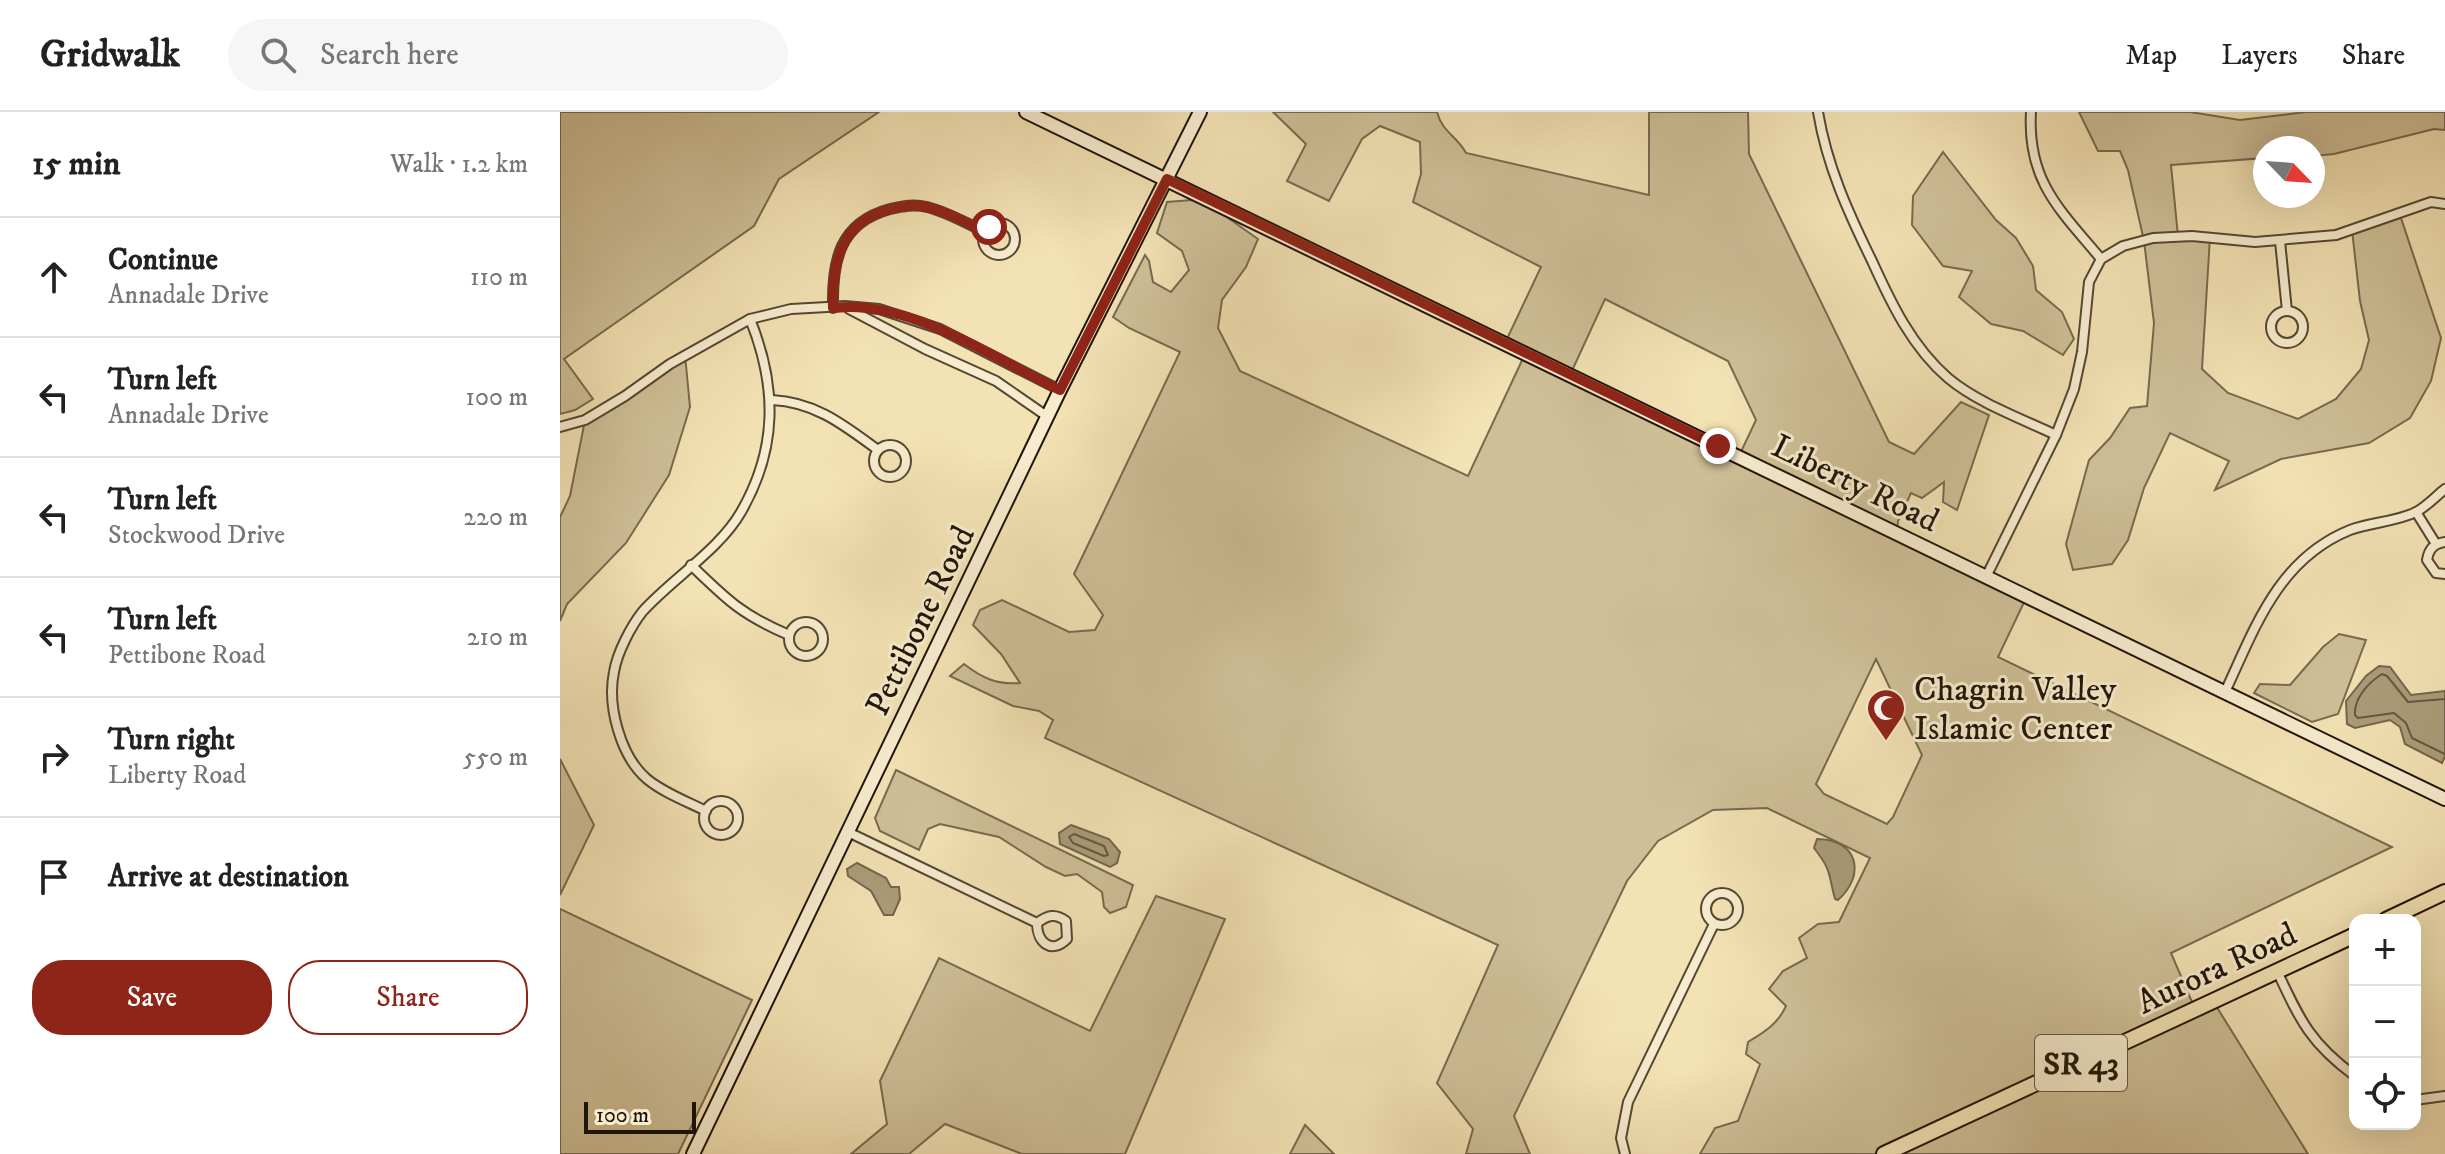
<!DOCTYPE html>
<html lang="en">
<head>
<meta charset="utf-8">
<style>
  body { margin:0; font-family:"IM FELL DW Pica",serif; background:#f6f6f6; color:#222 }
  .controls { position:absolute; right:24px; bottom:24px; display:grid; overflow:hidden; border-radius:16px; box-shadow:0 8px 32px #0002 }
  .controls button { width:72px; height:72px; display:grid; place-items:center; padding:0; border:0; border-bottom:2px solid #e0e0e0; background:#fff; color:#222; font:40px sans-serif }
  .compass { position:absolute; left:1693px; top:24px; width:72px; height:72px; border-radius:50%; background:#fff; box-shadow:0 8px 32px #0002; rotate:115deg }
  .scale { position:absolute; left:24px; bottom:20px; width:112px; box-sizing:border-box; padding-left:8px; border:4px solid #1f1508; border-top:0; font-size:22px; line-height:28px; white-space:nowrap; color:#1f1508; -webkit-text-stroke:6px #f7ecce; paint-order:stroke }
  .stop { position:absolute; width:24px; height:24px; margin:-18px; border:6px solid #8f2418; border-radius:50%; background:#fff }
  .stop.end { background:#8f2418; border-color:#fff; box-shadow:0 2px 8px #0008 }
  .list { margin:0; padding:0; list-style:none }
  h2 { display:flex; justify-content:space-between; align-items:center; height:104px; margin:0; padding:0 32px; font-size:34px }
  h2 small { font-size:26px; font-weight:400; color:#767676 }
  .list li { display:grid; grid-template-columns:52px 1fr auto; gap:24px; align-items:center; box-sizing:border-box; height:120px; padding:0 32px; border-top:2px solid #e0e0e0 }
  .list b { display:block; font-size:30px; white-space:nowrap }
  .list p { margin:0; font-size:26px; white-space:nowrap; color:#767676 }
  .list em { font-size:26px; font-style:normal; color:#767676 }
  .actions { display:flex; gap:16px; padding:24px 32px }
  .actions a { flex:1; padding:18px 0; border:2px solid #8f2418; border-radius:32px; text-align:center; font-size:28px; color:#8f2418 }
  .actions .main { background:#8f2418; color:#fff }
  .icon { flex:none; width:44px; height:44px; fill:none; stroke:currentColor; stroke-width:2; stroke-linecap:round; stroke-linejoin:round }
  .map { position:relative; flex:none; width:1885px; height:1042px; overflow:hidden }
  header { display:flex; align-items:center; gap:48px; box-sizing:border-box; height:112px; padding:0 40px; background:#fff; border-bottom:2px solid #e0e0e0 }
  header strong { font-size:38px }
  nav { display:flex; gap:44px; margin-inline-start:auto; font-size:28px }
  .search { width:560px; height:72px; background:#f6f6f6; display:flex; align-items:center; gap:20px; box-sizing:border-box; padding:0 28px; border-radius:44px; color:#767676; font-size:30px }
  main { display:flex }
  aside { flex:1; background:#fff }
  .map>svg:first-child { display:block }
  .green { fill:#cfbf97; stroke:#776a50; stroke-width:2; fill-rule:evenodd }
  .water { fill:#ab9c7a; stroke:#73664c; stroke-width:2 }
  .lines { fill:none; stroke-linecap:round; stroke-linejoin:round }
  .shore { stroke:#655841; stroke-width:2 }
  .street-casing { stroke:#544833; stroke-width:12 }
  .secondary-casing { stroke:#1f1508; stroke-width:16 }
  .primary-casing { stroke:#1f1508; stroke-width:18 }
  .street { stroke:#f7ecce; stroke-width:8 }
  .secondary { stroke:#f7ecce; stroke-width:12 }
  .primary { stroke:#f3e2b4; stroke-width:14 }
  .route { stroke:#8f2418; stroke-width:10 }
  .labels { text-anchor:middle; stroke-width:6; stroke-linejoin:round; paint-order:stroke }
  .shield { fill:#f7ecce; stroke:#605643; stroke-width:2 }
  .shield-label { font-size:32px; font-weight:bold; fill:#1f1508 }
  .street-label { font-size:34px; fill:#1f1508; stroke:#f7ecce }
  .poi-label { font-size:34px; fill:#1f1508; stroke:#f7ecce; text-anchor:start }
</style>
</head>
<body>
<header>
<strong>Gridwalk</strong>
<div class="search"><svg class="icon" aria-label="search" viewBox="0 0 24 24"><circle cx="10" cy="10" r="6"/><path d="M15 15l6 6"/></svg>Search here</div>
<nav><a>Map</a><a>Layers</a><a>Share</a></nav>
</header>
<main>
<aside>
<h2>15 min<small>Walk · 1.2 km</small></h2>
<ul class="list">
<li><svg class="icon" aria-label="ahead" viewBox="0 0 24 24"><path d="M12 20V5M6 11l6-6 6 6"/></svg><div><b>Continue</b><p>Annadale Drive</p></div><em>110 m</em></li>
<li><svg class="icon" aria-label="left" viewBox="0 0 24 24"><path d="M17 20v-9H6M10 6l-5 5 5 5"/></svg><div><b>Turn left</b><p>Annadale Drive</p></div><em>100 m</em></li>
<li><svg class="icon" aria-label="left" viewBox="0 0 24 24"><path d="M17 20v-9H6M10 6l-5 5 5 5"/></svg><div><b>Turn left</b><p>Stockwood Drive</p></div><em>220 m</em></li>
<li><svg class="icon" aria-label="left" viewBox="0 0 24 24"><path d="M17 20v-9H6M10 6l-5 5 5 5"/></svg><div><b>Turn left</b><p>Pettibone Road</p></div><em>210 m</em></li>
<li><svg class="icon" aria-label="right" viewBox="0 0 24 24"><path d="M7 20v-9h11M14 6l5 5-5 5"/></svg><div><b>Turn right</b><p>Liberty Road</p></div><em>550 m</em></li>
<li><svg class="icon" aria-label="arrive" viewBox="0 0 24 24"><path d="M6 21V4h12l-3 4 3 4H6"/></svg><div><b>Arrive at destination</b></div></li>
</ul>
<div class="actions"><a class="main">Save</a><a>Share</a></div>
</aside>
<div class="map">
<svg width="1885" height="1042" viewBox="0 0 1885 1042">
  <rect width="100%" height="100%" fill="#f3e2b4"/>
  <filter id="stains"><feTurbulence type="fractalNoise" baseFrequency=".0025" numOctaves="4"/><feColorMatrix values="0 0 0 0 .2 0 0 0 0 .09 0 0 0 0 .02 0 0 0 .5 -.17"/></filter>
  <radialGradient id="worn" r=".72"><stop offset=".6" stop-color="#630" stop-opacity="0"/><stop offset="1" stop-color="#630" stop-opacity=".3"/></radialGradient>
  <g class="green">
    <polygon points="0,0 319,0 219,67 194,114 4,247 33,287 15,298 0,302"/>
    <path d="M713,0h164c5,20 20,24 29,41l183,42v-83h99l1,42 140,288 25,12 47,-52 28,13 -32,95 -14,-8 1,-20 -22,16 -11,-5 -13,28 -1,12 130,63 -29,61 394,190 -221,106 24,56 18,-8 95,153h-608l15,-26 23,-7 22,-57 -14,-10 2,-12c16,-10 30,-18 38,-36l-17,-17 14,-18 24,-13 -8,-20 19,-14 21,-2 31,-64 -103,-50 -54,2 -55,31 -31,40 -113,235 16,38h-64l7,-25 -36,-46 61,-138 -453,-207 8,-18 -14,-9 -26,-5 -63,-30 14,-12c18,14 33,21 56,19l-19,-29 -28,-29 7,-15 22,-10 67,32 26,-2 8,-15 -29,-41 106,-222 -51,-24 -16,-11 32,-62 4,6 4,21 18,10 18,-22 -7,-19 -25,-18 10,-31 25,-2 19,6 47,33 -12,28 -24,33 -4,28 22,43 228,105 57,-122 -20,-11 36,-76 -128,-65 8,-28 -1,-32 -40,-16 -18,13 -33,62 -42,-20 19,-37zM1045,187l123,62 28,59 -17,36 -169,-81zM1316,547l46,96 -29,62 -6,7 -63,-30 -8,-10z"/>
    <polygon points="1519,0 1630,0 1680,8 1746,0 1885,0 1885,18 1874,17 1774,42 1753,44 1753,36 1705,36 1705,46 1611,53 1618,124 1650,125 1642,257 1668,281 1738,307 1776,287 1801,257 1809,228 1800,189 1792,118 1839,100 1881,226 1871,269 1850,306 1809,331 1721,347 1655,378 1669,349 1610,321 1584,376 1568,428 1552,452 1513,458 1506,432 1529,348 1550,326 1570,296 1587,294 1594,211 1584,129 1568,58 1560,39 1538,39"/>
    <polygon points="1383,40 1436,108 1456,126 1473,154 1476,178 1502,200 1514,227 1503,243 1463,219 1431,212 1399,185 1412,159 1383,154 1352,113 1353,84"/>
    <polygon points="125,243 130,295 109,363 66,431 7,492 0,509 0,405 10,384 25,308"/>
    <polygon points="1779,522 1806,528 1778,602 1752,610 1694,581 1700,572 1730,573 1763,535"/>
    <polygon points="0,647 34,713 0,783"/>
    <polygon points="336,658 573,773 566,795 550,801 544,795 542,780 517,762 505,764 486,755 439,725 380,712 368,717 359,738 320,719 315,706"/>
    <polygon points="596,784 665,807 565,1042 462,1042 385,1012 349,1042 291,1042 327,1012 320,969 379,846 530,919"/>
    <polygon points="0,797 192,888 118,1042 0,1042"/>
    <polygon points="745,1013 774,1042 775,1042 730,1042"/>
  </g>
  <g class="water">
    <polygon points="1819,554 1830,555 1851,583 1885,579 1885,644 1882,651 1845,632 1840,615 1830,608 1795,616 1787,612 1786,589 1806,564"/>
    <polygon points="511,713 549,727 560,740 557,751 550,755 500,732 499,721"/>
    <path d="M1257,727c40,0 50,35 21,61l-3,-1c-7,-26 -3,-28 -21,-51z"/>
    <polygon points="297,751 326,766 331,775 339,775 340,787 333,803 324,803 311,779 288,764 287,757"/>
  </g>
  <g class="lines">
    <g class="shore">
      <path d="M1885,587l-37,3 -21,-26 -5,-2c-14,9 -28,24 -27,41l3,3 36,-5 12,10 6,15 33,16"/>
      <polygon points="514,722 544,734 548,743 544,744 513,731 509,725"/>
    </g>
    <g class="street-casing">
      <g id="street">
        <path d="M1258,0c9,54 30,100 54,149 19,42 40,86 76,117 30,25 72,40 108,57"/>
        <path d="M1471,0c-4,69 29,98 70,147"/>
        <circle cx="439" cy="127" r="16"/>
        <polyline points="1720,129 1727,199"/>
        <path d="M273,196c-1,-47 6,-85 57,-99 13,-3 24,-5 37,-2 20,5 39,16 58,25"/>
        <polyline points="289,197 365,237 436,269 488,305"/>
        <circle cx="1727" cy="215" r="16"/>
        <path d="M212,288c44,2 73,26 106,50"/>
        <polyline points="0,315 25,308 65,284 110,252 190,207 231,197 285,194 319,197 380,217 500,278"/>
        <circle cx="330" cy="349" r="16"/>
        <polyline points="1856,400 1876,432"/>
        <path d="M1885,430c-12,2 -16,7 -18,18l9,13 9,1"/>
        <path d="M131,453c36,35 51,50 98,70"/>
        <polyline points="1426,465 1496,323 1514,277 1522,240 1529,170 1541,147 1563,134 1593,126 1632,124 1695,130 1776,123 1871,90 1885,92"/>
        <circle cx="246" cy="527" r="17"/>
        <path d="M1665,580c30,-64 53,-133 125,-162 21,-8 46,-8 66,-18 10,-5 20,-16 29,-23"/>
        <circle cx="161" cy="706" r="17"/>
        <path d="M146,699c-20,-10 -42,-18 -59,-32 -27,-23 -40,-74 -33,-107 3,-19 17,-46 29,-61 29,-32 77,-62 98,-99 37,-64 36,-126 9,-193"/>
        <path d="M288,720l189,91c0,19 14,32 30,16l-1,-18c-11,-8 -18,-6 -29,2"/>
        <circle cx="1162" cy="797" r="16"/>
        <path d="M1717,859c23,49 33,72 78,105"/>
        <polyline points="1855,988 1885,984"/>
        <polyline points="1065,1042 1061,1026 1068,990 1154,812"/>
      </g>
    </g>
    <g class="secondary-casing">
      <g id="secondary">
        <polyline points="466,0 1885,687"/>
        <polyline points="133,1042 500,278 640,0"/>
      </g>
    </g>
    <g class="primary-casing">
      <g id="primary">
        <polyline points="1826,808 1885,780"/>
        <polyline points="1324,1042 1795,823"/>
      </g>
    </g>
    <use href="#street" class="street"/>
    <use href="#secondary" class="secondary"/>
    <use href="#primary" class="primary"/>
  </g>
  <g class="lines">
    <path class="route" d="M429,115l-4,5c-20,-10 -42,-23 -64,-26 -13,-2 -25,1 -37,5 -45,14 -52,56 -51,97 76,-10 161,51 227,82l107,-211 551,267"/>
  </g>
  <defs>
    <g id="mosque-pin" transform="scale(2)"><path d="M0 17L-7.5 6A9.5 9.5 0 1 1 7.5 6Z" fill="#8f2418" stroke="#f7ecce"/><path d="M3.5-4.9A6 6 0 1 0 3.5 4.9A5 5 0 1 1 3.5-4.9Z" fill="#fff"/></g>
  </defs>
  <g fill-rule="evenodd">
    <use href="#mosque-pin" x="1326" y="596"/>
  </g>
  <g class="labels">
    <rect class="shield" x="1475" y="923" width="92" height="56" rx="6"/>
    <g class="shield-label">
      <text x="1521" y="962">SR 43</text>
    </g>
    <g class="street-label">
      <text transform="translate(1296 370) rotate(26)" y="12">Liberty Road</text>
      <text transform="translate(359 508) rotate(-64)" y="12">Pettibone Road</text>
      <text transform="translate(1656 855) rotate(-25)" y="12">Aurora Road</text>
    </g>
    <g class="poi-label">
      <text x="1354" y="588">Chagrin Valley<tspan x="1354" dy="39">Islamic Center</tspan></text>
    </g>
  </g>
  <rect width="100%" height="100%" filter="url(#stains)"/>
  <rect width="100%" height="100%" fill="url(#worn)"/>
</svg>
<div class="controls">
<button>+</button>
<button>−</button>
<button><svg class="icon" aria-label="locate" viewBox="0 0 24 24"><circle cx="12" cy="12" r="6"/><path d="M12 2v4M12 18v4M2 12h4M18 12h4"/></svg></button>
</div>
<svg class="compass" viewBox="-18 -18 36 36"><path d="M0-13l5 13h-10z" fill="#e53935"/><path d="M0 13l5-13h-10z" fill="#767676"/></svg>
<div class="scale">100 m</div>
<div class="stop" style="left:429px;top:115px"></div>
<div class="stop end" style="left:1158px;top:334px"></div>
</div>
</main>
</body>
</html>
